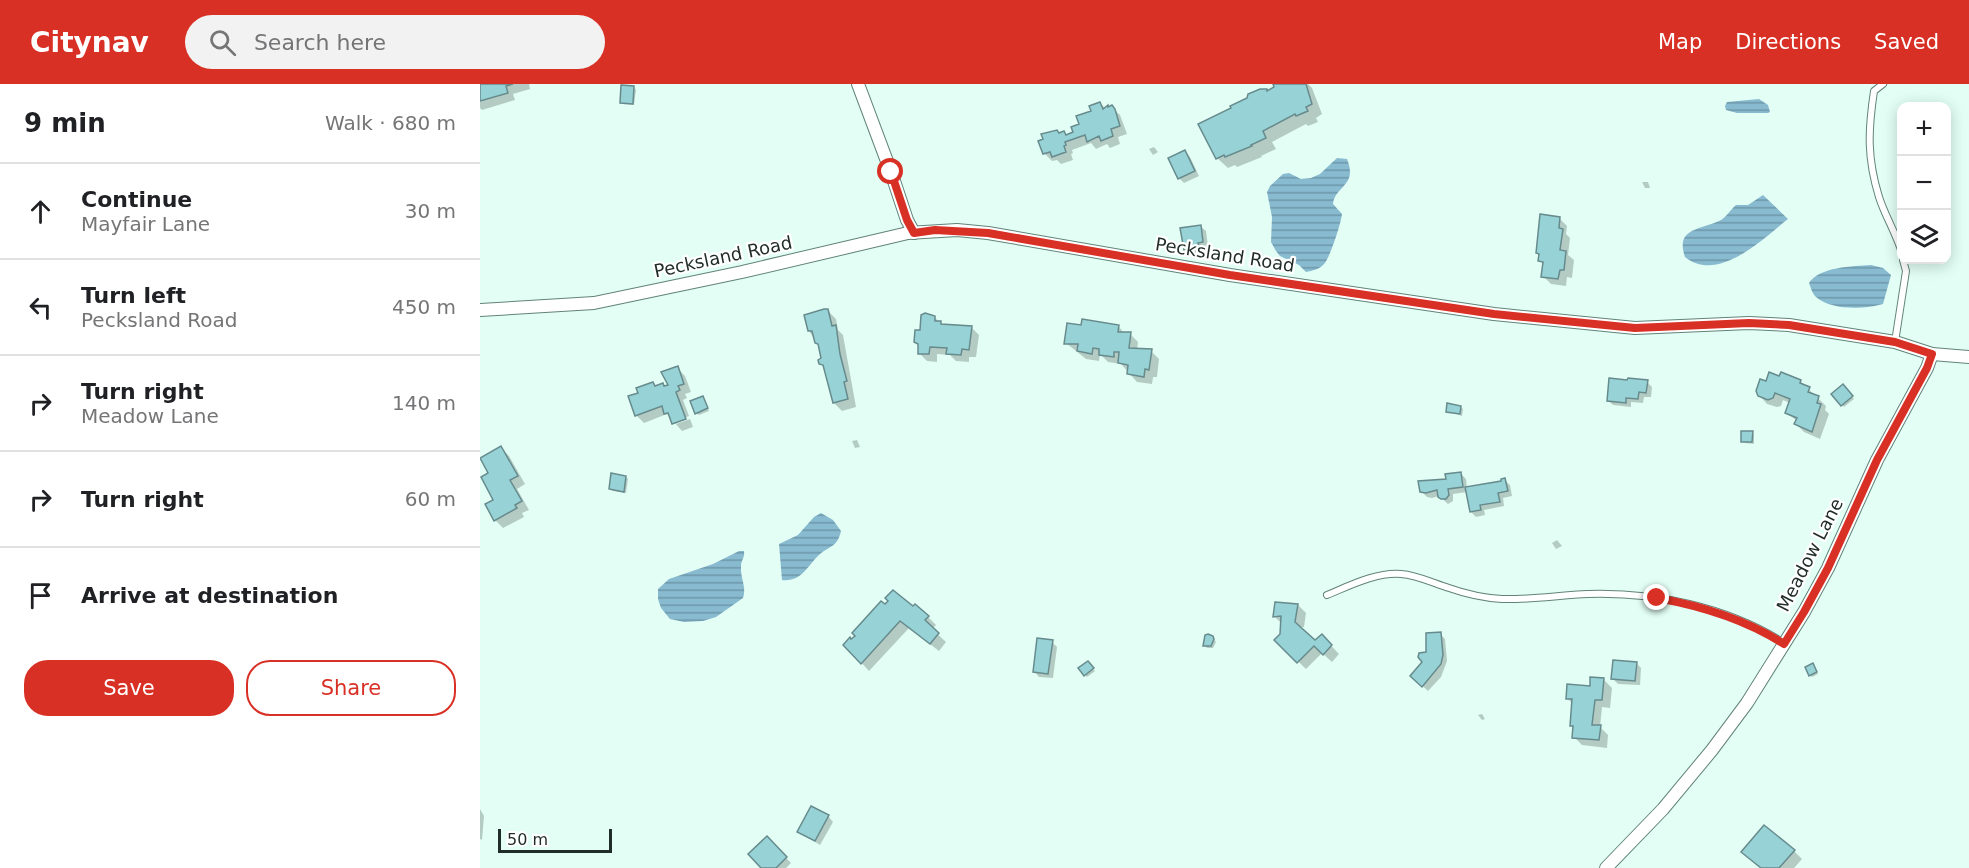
<!DOCTYPE html>
<html lang="en">
<head>
<meta charset="utf-8">
<style>
  body { margin:0; font-family:"DejaVu Sans",sans-serif; background:#f2f2f2; color:#202124 }
  .controls { position:absolute; right:18px; top:18px; display:grid; overflow:hidden; border-radius:12px; box-shadow:0 3px 15px #0003 }
  .controls button { width:54px; height:54px; display:grid; place-items:center; padding:0; border:0; border-bottom:2px solid #e0e0e0; background:#fff; color:#202124; font:30px sans-serif }
  .scale { position:absolute; left:18px; bottom:15px; width:114px; box-sizing:border-box; padding-left:6px; border:3px solid #1f2c28; border-top:0; font-size:16px; line-height:21px; white-space:nowrap; color:#1f2c28; -webkit-text-stroke:4px #fff; paint-order:stroke }
  .stop { position:absolute; width:18px; height:18px; margin:-14px; border:4px solid #d93025; border-radius:50%; background:#fff }
  .stop.end { background:#d93025; border-color:#fff; box-shadow:0 2px 6px #0008 }
  .list { margin:0; padding:0; list-style:none }
  h2 { display:flex; justify-content:space-between; align-items:center; height:78px; margin:0; padding:0 24px; font-size:26px }
  h2 small { font-size:20px; font-weight:400; color:#757577 }
  .list li { display:grid; grid-template-columns:39px 1fr auto; gap:18px; align-items:center; box-sizing:border-box; height:96px; padding:0 24px; border-top:2px solid #e0e0e0 }
  .list b { display:block; font-size:22px; white-space:nowrap }
  .list p { margin:0; font-size:20px; white-space:nowrap; color:#757577 }
  .list em { font-size:20px; font-style:normal; color:#757577 }
  .actions { display:flex; gap:12px; padding:18px 24px }
  .actions a { flex:1; padding:14px 0; border:2px solid #d93025; border-radius:24px; text-align:center; font-size:21px; color:#d93025 }
  .actions .main { background:#d93025; color:#fff }
  .icon { flex:none; width:33px; height:33px; fill:none; stroke:currentColor; stroke-width:2; stroke-linecap:round; stroke-linejoin:round }
  .map { position:relative; flex:none; width:1489px; height:784px; overflow:hidden }
  header { display:flex; align-items:center; gap:36px; box-sizing:border-box; height:84px; padding:0 30px; background:#d93025; color:#fff }
  header strong { font-size:28px }
  nav { display:flex; gap:33px; margin-inline-start:auto; font-size:21px }
  .search { width:420px; height:54px; background:#f2f2f2; display:flex; align-items:center; gap:15px; box-sizing:border-box; padding:0 21px; border-radius:33px; color:#757577; font-size:22px }
  main { display:flex }
  aside { flex:1; background:#fff }
  .map>svg:first-child { display:block }
  .water { fill:url(#water-rules) }
  .shadow { fill:#0003 }
  .building { fill:#97d3d6; stroke:#678b8d; stroke-width:1.5 }
  .lines { fill:none; stroke-linecap:round; stroke-linejoin:round }
  .service-casing { stroke:#628379; stroke-width:8 }
  .minor-casing { stroke:#628379; stroke-width:14 }
  .service { stroke:#fff; stroke-width:6 }
  .minor { stroke:#fff; stroke-width:12 }
  .route { stroke:#d93025; stroke-width:8 }
  .labels { text-anchor:middle; stroke-width:4.5; stroke-linejoin:round; paint-order:stroke }
  .street-label { font-size:18px; fill:#1f2c28; stroke:#fff }
</style>
</head>
<body>
<header>
<strong>Citynav</strong>
<div class="search"><svg class="icon" aria-label="search" viewBox="0 0 24 24"><circle cx="10" cy="10" r="6"/><path d="M15 15l6 6"/></svg>Search here</div>
<nav><a>Map</a><a>Directions</a><a>Saved</a></nav>
</header>
<main>
<aside>
<h2>9 min<small>Walk · 680 m</small></h2>
<ul class="list">
<li><svg class="icon" aria-label="ahead" viewBox="0 0 24 24"><path d="M12 20V5M6 11l6-6 6 6"/></svg><div><b>Continue</b><p>Mayfair Lane</p></div><em>30 m</em></li>
<li><svg class="icon" aria-label="left" viewBox="0 0 24 24"><path d="M17 20v-9H6M10 6l-5 5 5 5"/></svg><div><b>Turn left</b><p>Pecksland Road</p></div><em>450 m</em></li>
<li><svg class="icon" aria-label="right" viewBox="0 0 24 24"><path d="M7 20v-9h11M14 6l5 5-5 5"/></svg><div><b>Turn right</b><p>Meadow Lane</p></div><em>140 m</em></li>
<li><svg class="icon" aria-label="right" viewBox="0 0 24 24"><path d="M7 20v-9h11M14 6l5 5-5 5"/></svg><div><b>Turn right</b></div><em>60 m</em></li>
<li><svg class="icon" aria-label="arrive" viewBox="0 0 24 24"><path d="M6 21V4h12l-3 4 3 4H6"/></svg><div><b>Arrive at destination</b></div></li>
</ul>
<div class="actions"><a class="main">Save</a><a>Share</a></div>
</aside>
<div class="map">
<svg width="1489" height="784" viewBox="0 0 1489 784">
  <defs>
    <pattern id="water-rules" width="6" height="5" patternUnits="userSpaceOnUse" patternTransform="scale(1.5)"><rect width="6" height="5" fill="#88bad0"/><path d="M0 2.5h6" fill="none" stroke="#6f97a9"/></pattern>
  </defs>
  <rect width="100%" height="100%" fill="#e2fef5"/>
  <g class="water">
    <polygon points="1279,15 1288,21 1290,28 1288,29 1257,29 1246,26 1245,22 1247,18"/>
    <path d="M857,74l10,1c11,27 -12,27 -14,45l9,10c-1,9 -12,44 -18,50 -4,5 -12,7 -18,8l-7,-7 -19,-9 -4,-5 -5,-9 1,-25 -5,-25 3,-6 13,-12 6,-1 12,6 10,-1 9,-4z"/>
    <path d="M1283,111l25,24c-24,19 -70,65 -103,38 -10,-29 15,-27 34,-36 7,-3 11,-11 17,-16h12z"/>
    <path d="M1391,181l12,3 8,7 -8,29c-18,5 -51,7 -67,-7 -4,-4 -5,-9 -7,-14 10,-16 44,-17 62,-18z"/>
    <path d="M341,429l12,7 8,11c-4,17 -11,14 -22,24 -12,11 -17,27 -37,25l-3,-36 19,-9 16,-18z"/>
    <path d="M259,467h5c1,7 -3,9 -3,15 -1,12 6,21 2,32l-27,19 -13,4 -19,1 -14,-3 -9,-11 -3,-9v-10l11,-10 44,-15z"/>
  </g>
  <g class="shadow">
    <polygon points="0,0 49,0 50,5 33,10 35,16 2,26 0,24"/>
    <polygon points="794,0 828,0 832,4 842,30 836,34 838,38 828,42 826,40 792,58 796,65 781,72 782,73 757,83 755,81 748,84 737,74 788,8 796,3"/>
    <polygon points="154,3 156,6 154,21 143,20 141,18"/>
    <polygon points="620,19 624,23 631,23 640,31 647,50 638,53 640,60 630,64 627,60 616,65 611,59 592,66 593,69 591,70 593,76 581,80 577,76 572,77 564,69 579,50 584,49 587,52 595,49"/>
    <polygon points="674,63 678,68 673,71 669,65"/>
    <polygon points="705,67 710,73 719,92 704,99 699,94"/>
    <polygon points="1162,98 1168,98 1170,104 1165,104"/>
    <polygon points="1079,134 1087,142 1086,150 1090,154 1088,171 1094,176 1092,194 1087,193 1086,202 1071,200 1063,192 1064,181 1060,177"/>
    <polygon points="720,142 726,147 728,163 722,164 723,168 711,170 706,165"/>
    <polygon points="348,227 356,235 358,246 363,251 376,323 362,327 354,319 345,284 341,279 343,274 340,263 329,247"/>
    <polygon points="454,233 463,241 491,243 499,251 496,273 489,273 489,278 476,277 470,271 457,270 457,278 447,277 439,269 440,262 435,258"/>
    <polygon points="638,242 645,250 650,250 658,258 657,266 671,267 679,275 677,293 673,293 672,300 657,298 641,280 628,278 620,270 619,277 606,275 586,259"/>
    <polygon points="197,284 205,292 211,308 205,310 207,314 203,316 209,332 196,337 196,340 210,335 213,343 202,347 187,330 164,339 156,331 176,303 190,302"/>
    <polygon points="1320,297 1346,322 1345,326 1349,330 1340,355 1324,348 1316,340 1317,337 1307,329 1310,319 1303,316 1301,322 1297,323 1287,320 1279,311"/>
    <polygon points="1167,298 1172,303 1171,313 1164,313 1163,319 1151,318 1151,323 1133,321 1128,316"/>
    <polygon points="1363,302 1374,315 1364,323 1353,310"/>
    <polygon points="223,313 229,327 219,331 216,329"/>
    <polygon points="980,323 983,325 982,332 967,327"/>
    <polygon points="1272,348 1274,351 1274,360 1265,359 1263,357"/>
    <polygon points="377,356 380,363 375,364 372,357"/>
    <polygon points="21,364 29,372 45,400 37,405 49,426 42,429 44,433 23,444 15,436 15,416"/>
    <polygon points="981,390 986,395 987,404 1023,398 1024,396 1030,401 1032,412 1023,414 1024,422 1004,426 1005,431 996,433 991,428 987,408 973,410 973,417 968,420 959,412 952,414 947,413 941,407"/>
    <polygon points="146,393 148,395 146,409 133,407 130,405"/>
    <polygon points="1077,456 1082,462 1076,465 1072,459"/>
    <polygon points="401,519 448,533 456,541 452,545 466,558 459,567 429,544 389,587 365,561 371,557"/>
    <polygon points="796,520 818,521 826,529 824,543 820,543 835,558 842,552 859,570 852,578 842,569 826,585 796,556 801,551 802,540 794,532"/>
    <polygon points="960,550 965,555 967,577 961,593 948,607 932,592 944,578 947,569"/>
    <polygon points="733,553 736,558 733,564 727,564 725,562"/>
    <polygon points="572,558 577,563 573,594 559,593 554,587"/>
    <polygon points="608,579 615,587 607,593 600,584"/>
    <polygon points="1156,579 1161,584 1160,601 1138,600 1132,594"/>
    <polygon points="1333,581 1338,590 1332,593 1330,591"/>
    <polygon points="1124,596 1132,604 1130,624 1122,623 1120,643 1128,651 1127,664 1102,661 1094,653 1094,644 1091,641 1093,620 1087,614"/>
    <polygon points="1002,630 1005,635 1002,636 998,631"/>
    <polygon points="0,725 4,732 2,756 0,755"/>
    <polygon points="348,732 353,738 340,761 319,748"/>
    <polygon points="287,754 311,779 306,784 283,784"/>
    <polygon points="1314,767 1322,775 1314,784 1281,784"/>
  </g>
  <g class="building">
    <polygon points="0,0 33,0 26,2 28,9 0,17"/>
    <polygon points="793,0 826,0 832,20 826,23 828,27 816,32 815,30 783,47 786,54 771,61 772,62 745,73 744,71 736,75 718,40 751,24 750,22 767,14 768,10 780,5 787,5 787,7 794,3"/>
    <polygon points="141,1 154,2 153,20 140,19"/>
    <polygon points="620,18 623,25 628,21 628,23 632,21 635,25 640,42 631,45 633,52 621,57 619,52 607,58 605,51 585,58 586,61 584,62 586,68 572,73 570,68 563,70 558,57 563,55 561,50 577,46 579,49 584,47 586,51 593,48 591,43 599,40 596,32 611,27 609,22"/>
    <polygon points="705,66 715,87 698,95 688,74"/>
    <polygon points="1060,130 1080,133 1079,144 1083,145 1080,166 1086,167 1084,186 1080,186 1078,195 1061,193 1063,178 1058,177 1059,170 1056,169"/>
    <polygon points="721,141 723,158 718,159 719,163 704,166 700,144"/>
    <polygon points="344,225 348,225 352,242 356,241 360,270 367,297 364,298 368,315 353,319 343,281 339,280 338,276 341,274 338,260 335,259 332,247 328,247 324,231"/>
    <polygon points="445,229 455,232 455,237 461,237 461,240 492,242 489,266 482,265 481,271 466,270 467,264 450,263 449,270 438,270 438,260 434,258 435,246 440,246 441,231"/>
    <polygon points="602,235 639,241 638,248 651,248 649,264 672,265 669,286 665,285 664,293 647,290 648,281 638,279 639,268 634,268 634,273 619,271 619,265 613,264 612,270 597,267 598,260 584,260 587,239 601,241"/>
    <polygon points="198,282 204,300 198,302 200,306 196,308 206,335 192,340 188,329 184,330 182,322 155,332 148,312 158,309 156,304 173,298 175,302 183,299 184,302 188,301 181,288"/>
    <polygon points="1289,288 1299,292 1301,288 1321,296 1320,299 1330,303 1328,308 1339,312 1337,319 1341,320 1332,348 1314,340 1317,334 1305,329 1310,315 1295,309 1293,314 1288,316 1278,312 1276,307 1280,295 1286,297"/>
    <polygon points="1129,294 1147,296 1148,294 1168,296 1166,309 1159,308 1158,315 1146,314 1146,319 1127,317"/>
    <polygon points="1363,300 1373,312 1361,322 1351,310"/>
    <polygon points="223,312 228,324 215,330 210,317"/>
    <polygon points="967,319 981,322 980,330 966,328"/>
    <polygon points="1261,347 1273,347 1272,358 1261,358"/>
    <polygon points="21,362 38,392 30,396 42,417 35,421 37,424 14,437 5,420 13,416 1,393 8,389 0,374"/>
    <polygon points="981,388 983,403 968,405 969,411 966,415 961,415 958,413 957,406 946,409 940,408 938,397 966,395 965,390"/>
    <polygon points="131,389 146,392 144,408 129,405"/>
    <polygon points="1025,394 1028,407 1018,409 1020,418 1000,421 1001,426 990,428 985,403 1021,397 1021,395"/>
    <polygon points="413,506 433,522 435,520 449,532 445,536 459,549 450,560 420,537 381,580 363,561 370,553 371,555 375,552 372,549 401,517 405,520 408,517 405,514"/>
    <polygon points="795,518 818,520 815,538 835,556 842,550 852,561 843,571 834,562 817,579 794,556 800,550 801,532 793,533"/>
    <polygon points="961,548 963,571 961,580 942,603 930,592 942,578 938,573 939,569 946,568 946,549"/>
    <polygon points="728,550 733,552 734,555 731,562 723,562 725,551"/>
    <polygon points="557,554 573,556 568,590 553,588"/>
    <polygon points="1133,576 1157,578 1155,597 1131,595"/>
    <polygon points="608,577 614,584 604,592 598,584"/>
    <polygon points="1333,579 1337,588 1329,592 1325,583"/>
    <polygon points="1110,593 1124,594 1122,616 1115,616 1112,641 1121,641 1119,656 1092,654 1093,642 1090,642 1092,615 1086,615 1087,600 1110,602"/>
    <polygon points="331,722 349,731 335,757 317,748"/>
    <polygon points="1284,741 1315,766 1299,784 1281,784 1261,768"/>
    <polygon points="287,752 307,773 296,784 281,784 268,770"/>
  </g>
  <g class="lines">
    <g class="service-casing">
      <g id="service">
        <path d="M1403,0l-9,7c-6,40 -7,67 5,106 6,19 17,36 23,56"/>
        <polyline points="1415,258 1426,187 1423,176"/>
        <path d="M847,511c22,-9 49,-23 74,-21 16,1 32,9 48,14 17,6 35,10 53,11 29,1 58,-4 86,-5 68,-2 139,13 196,49"/>
      </g>
    </g>
    <g class="minor-casing">
      <g id="minor">
        <polyline points="378,0 411,88 427,136 434,149"/>
        <polyline points="0,226 114,219 262,188 428,149 477,146 508,149 750,191 1014,230 1155,244 1269,239 1309,241 1415,258 1452,270 1489,273"/>
        <polyline points="1126,784 1183,725 1232,666 1267,619 1324,528 1348,484 1397,376 1447,284 1452,270"/>
      </g>
    </g>
    <use href="#service" class="service"/>
    <use href="#minor" class="minor"/>
  </g>
  <g class="lines">
    <path class="route" d="M411,88l16,48 7,13 21,-3 53,3 242,42 264,39 141,14 114,-5 40,2 106,17 37,12 -5,14 -50,92 -49,108 -24,44 -20,32c-39,-25 -82,-38 -127,-46"/>
  </g>
  <g class="labels">
    <g class="street-label">
      <text transform="translate(745 171) rotate(9)" y="6">Pecksland Road</text>
      <text transform="translate(243 173) rotate(-12)" y="6">Pecksland Road</text>
      <text transform="translate(1330 471) rotate(-63)" y="6">Meadow Lane</text>
    </g>
  </g>
</svg>
<div class="controls">
<button>+</button>
<button>−</button>
<button><svg class="icon" aria-label="layers" viewBox="0 0 24 24"><path d="M12 4l9 5-9 5-9-5zM3 14l9 5 9-5"/></svg></button>
</div>
<div class="scale">50 m</div>
<div class="stop" style="left:411px;top:88px"></div>
<div class="stop end" style="left:1177px;top:514px"></div>
</div>
</main>
</body>
</html>
